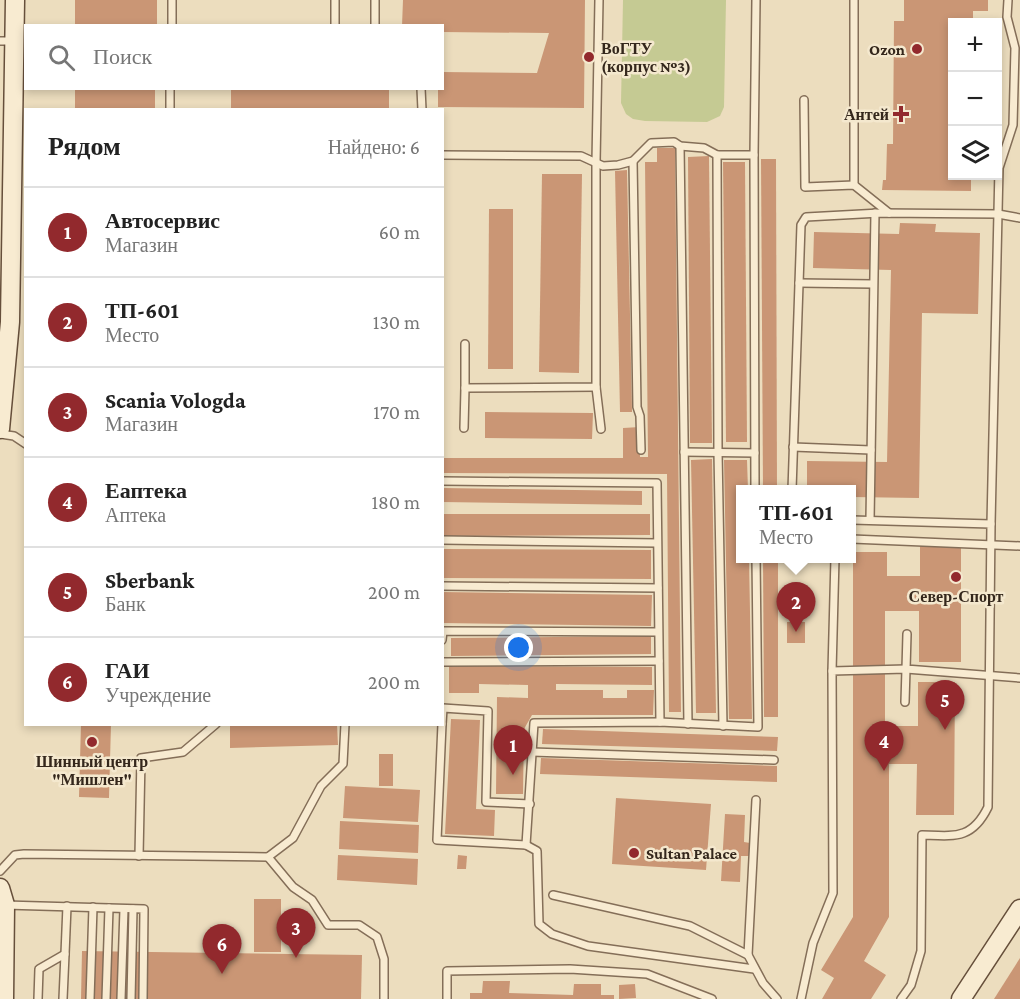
<!DOCTYPE html>
<html lang="ru">
<head>
<meta charset="utf-8">
<style>
  body { margin:0; font-family:"Crimson Pro",serif; background:#f2f2f2; color:#222 }
  .controls { position:absolute; right:18px; top:18px; display:grid; overflow:hidden; border-radius:0px; box-shadow:0 3px 9px #0003 }
  .controls button { width:54px; height:54px; display:grid; place-items:center; padding:0; border:0; border-bottom:2px solid #e0e0e0; background:#fff; color:#222; font:30px sans-serif }
  .you { position:absolute; left:519px; top:648px; width:21px; height:21px; margin:-15px; border:4px solid #fff; border-radius:50%; background:#1a73e8; box-shadow:0 0 0 9px #1a73e833 }
  .badge { display:grid; place-items:center; width:39px; height:39px; border-radius:50%; background:#92292d; color:#fff; font-size:20px; font-weight:700 }
  .pin { position:absolute; translate:-50% -50px; filter:drop-shadow(0 2px 3px #0008) }
  .pin::after { content:''; position:absolute; top:32px; width:21px; height:18px; background:inherit; clip-path:polygon(0 0,100% 0,50% 100%) }
  .popup { position:absolute; left:736px; top:485px; width:120px; height:78px; box-sizing:border-box; display:grid; place-content:center; border-radius:0px; background:#fff; filter:drop-shadow(0 2px 4px #0005); font-size:20px; white-space:nowrap; color:#767676 }
  .popup b { font-size:22px; color:#222 }
  .popup::after { content:''; position:absolute; left:50%; top:100%; margin-left:-12px; border:12px solid transparent; border-top-color:#fff }
  .list { margin:0; padding:0; list-style:none }
  h2 { display:flex; justify-content:space-between; align-items:center; height:78px; margin:0; padding:0 24px; font-size:26px }
  h2 small { font-size:20px; font-weight:400; color:#767676 }
  .list li { display:grid; grid-template-columns:39px 1fr auto; gap:18px; align-items:center; box-sizing:border-box; height:90px; padding:0 24px; border-top:2px solid #e0e0e0 }
  .list b { display:block; font-size:22px; white-space:nowrap }
  .list p { margin:0; font-size:20px; white-space:nowrap; color:#767676 }
  .list em { font-size:20px; font-style:normal; color:#767676 }
  .icon { flex:none; width:33px; height:33px; fill:none; stroke:currentColor; stroke-width:2; stroke-linecap:round; stroke-linejoin:round }
  .map { position:relative; flex:none; width:1020px; height:999px; overflow:hidden }
  .search { position:absolute; background:#fff; box-shadow:0 3px 9px #0003; left:24px; top:24px; width:420px; height:66px; display:flex; align-items:center; gap:15px; box-sizing:border-box; padding:0 21px; border-radius:0px; color:#767676; font-size:22px }
  .panel { position:absolute; background:#fff; box-shadow:0 3px 9px #0003; left:24px; top:108px; width:420px; height:618px; border-radius:0px }
  .map>svg:first-child { display:block }
  .green { fill:#c5ca93 }
  .building { fill:#ca9675 }
  .lines { fill:none; stroke-linecap:round; stroke-linejoin:round }
  .lane-casing { stroke:#846e58; stroke-width:10 }
  .secondary-casing { stroke:#664f3b; stroke-width:21 }
  .lane { stroke:#f8ebd1; stroke-width:7 }
  .secondary { stroke:#f8ebd1; stroke-width:18 }
  .poi-dot { fill:#92292d; stroke:#f4e8ce; stroke-width:2 }
  .labels { text-anchor:middle; stroke-width:5; stroke-linejoin:round; paint-order:stroke }
  .poi-label { font-size:16px; font-weight:bold; fill:#34271c; stroke:#f4e8ce; text-anchor:start }
</style>
</head>
<body>
<div class="map">
<svg width="1020" height="999" viewBox="0 0 1020 999">
  <rect width="100%" height="100%" fill="#ecddbe"/>
  <polygon class="green" points="623,0 726,0 724,107 720,116 707,122 645,121 633,119 626,114 621,103"/>
  <g class="building">
    <rect x="75" y="0" width="82" height="26"/>
    <polygon points="403,0 585,0 584,108 438,107 438,88 442,88 442,72 537,73 549,33 442,32 442,26 402,26"/>
    <polygon points="904,0 988,0 988,11 973,11 973,22 952,22 952,176 971,176 971,191 882,190 883,180 886,180 887,144 893,144 894,21 904,21"/>
    <rect x="75" y="88" width="80" height="22"/>
    <polygon points="231,89 389,90 389,110 231,110"/>
    <polygon points="657,148 675,148 681,712 669,712 667,474 442,473 442,458 623,458 623,428 640,427 640,457 648,457 645,162 657,162"/>
    <polygon points="709,156 712,443 690,443 688,157"/>
    <polygon points="761,159 776,159 777,490 763,490"/>
    <polygon points="723,162 745,162 747,442 726,442"/>
    <polygon points="627,170 632,412 620,412 615,171"/>
    <polygon points="542,174 582,174 579,373 539,372"/>
    <polygon points="489,209 513,209 513,369 488,369"/>
    <polygon points="900,223 936,224 935,232 980,233 978,314 922,313 919,498 852,497 852,490 807,490 807,461 887,462 891,270 813,268 814,232 899,234"/>
    <polygon points="485,412 593,413 592,439 485,438"/>
    <polygon points="712,459 716,713 696,713 691,460"/>
    <polygon points="724,460 747,460 748,490 740,490 740,558 749,558 752,719 729,719"/>
    <polygon points="442,488 642,491 642,505 442,502"/>
    <polygon points="442,514 650,514 650,535 442,536"/>
    <polygon points="920,546 961,546 961,662 919,662 919,611 885,611 885,726 918,726 918,682 955,682 954,815 916,815 917,764 889,764 889,917 864,961 886,975 871,999 822,999 834,978 821,970 853,917 853,552 887,552 887,576 920,576"/>
    <polygon points="442,549 651,550 651,579 442,578"/>
    <polygon points="763,558 778,558 778,717 764,717"/>
    <polygon points="442,592 652,595 651,626 442,623"/>
    <rect x="787" y="622" width="18" height="21"/>
    <polygon points="651,636 651,654 451,656 451,638"/>
    <polygon points="449,666 652,667 652,685 556,684 556,690 603,690 603,698 627,698 627,690 654,690 653,715 532,715 524,729 523,794 496,794 497,697 528,698 528,685 479,684 479,693 449,693"/>
    <polygon points="451,719 480,720 476,809 495,810 494,836 445,834"/>
    <polygon points="81,724 111,724 109,798 79,797"/>
    <polygon points="230,724 337,724 338,745 230,748"/>
    <polygon points="543,729 778,737 777,751 542,744"/>
    <rect x="379" y="754" width="14" height="32"/>
    <polygon points="541,758 777,766 777,782 540,774"/>
    <polygon points="345,786 420,790 418,822 343,818"/>
    <polygon points="616,798 711,804 706,870 612,864"/>
    <polygon points="725,814 745,815 744,842 750,843 749,856 741,856 740,882 721,881"/>
    <polygon points="340,821 419,825 418,853 339,849"/>
    <polygon points="338,855 418,859 417,885 337,880"/>
    <polygon points="458,855 467,856 466,869 457,869"/>
    <rect x="254" y="899" width="27" height="53"/>
    <polygon points="82,951 362,955 361,999 81,999"/>
    <polygon points="1020,958 1020,999 994,999"/>
    <polygon points="483,981 510,981 509,993 573,995 574,984 601,984 601,995 614,995 614,999 470,999 470,993 482,993"/>
    <polygon points="635,984 636,998 619,999 619,985"/>
  </g>
  <g class="lines">
    <g class="lane-casing">
      <g id="lane">
        <polyline points="172,26 172,0"/>
        <polyline points="335,26 335,0"/>
        <polyline points="375,26 375,0"/>
        <polyline points="0,41 14,41"/>
        <polyline points="421,88 422,110"/>
        <polyline points="804,100 805,187 854,185 889,213"/>
        <polyline points="170,110 170,88"/>
        <polyline points="680,146 688,724"/>
        <polyline points="442,155 581,156 603,166 618,165 633,161 651,143 674,142 680,146 704,148 717,155 754,155"/>
        <polyline points="717,155 718,452 723,726"/>
        <polyline points="633,161 637,407 640,416 641,450"/>
        <polyline points="854,185 854,0"/>
        <polyline points="799,283 873,284"/>
        <polyline points="465,344 465,388 596,387 596,162 599,0"/>
        <polyline points="596,387 601,429"/>
        <polyline points="464,428 465,388"/>
        <polyline points="0,434 14,436 26,444"/>
        <polyline points="793,447 871,450"/>
        <polyline points="684,452 755,453"/>
        <polyline points="442,481 657,483 660,722"/>
        <polyline points="755,490 754,155 756,0"/>
        <polyline points="792,490 801,225 806,217 880,213 998,214 1020,218"/>
        <path d="M852,520l139,4 -3,283c-16,33 -34,29 -66,28l-1,116 -10,34 -10,14"/>
        <polyline points="870,520 875,213"/>
        <polyline points="991,524 999,168 1013,125 1015,48 1007,17 1008,0"/>
        <polyline points="852,539 1020,546"/>
        <polyline points="442,540 657,543"/>
        <polyline points="442,586 658,588"/>
        <polyline points="907,634 906,669 1020,678"/>
        <polyline points="442,640 443,631 658,632"/>
        <polyline points="442,662 659,661"/>
        <polyline points="832,671 835,558"/>
        <polyline points="442,724 437,840 526,845 537,851 539,924 552,934 588,946 754,969"/>
        <polyline points="442,724 443,708 488,711 486,802 530,804"/>
        <polyline points="532,752 774,760"/>
        <polyline points="526,845 534,723 660,722 758,727 756,558"/>
        <polyline points="139,856 141,758 183,752 216,724"/>
        <polyline points="268,857 293,887 312,900 328,925 359,925 377,937 384,959 384,999"/>
        <polyline points="0,871 15,855 24,854 268,857 293,838 321,786 343,764 345,724"/>
        <polyline points="553,895 690,926 748,955 763,983 777,999"/>
        <polyline points="5,905 144,909 143,999"/>
        <polyline points="65,954 67,906"/>
        <polyline points="748,955 756,800"/>
        <polyline points="38,999 39,969 65,954 63,999"/>
        <polyline points="90,999 93,907"/>
        <polyline points="106,999 109,908"/>
        <polyline points="121,999 124,909"/>
        <polyline points="131,999 133,909"/>
        <polyline points="447,999 447,971 570,969 647,974 712,999"/>
        <polyline points="801,999 813,943 833,893 832,671 906,669 905,702"/>
      </g>
    </g>
    <g class="secondary-casing">
      <g id="secondary">
        <polyline points="0,429 10,322 15,0"/>
        <polyline points="0,888 5,905 4,999"/>
        <polyline points="961,999 1020,909"/>
      </g>
    </g>
    <use href="#lane" class="lane"/>
    <use href="#secondary" class="secondary"/>
  </g>
  <g class="poi-dot">
    <circle cx="917" cy="49" r="6"/>
    <circle cx="589" cy="57" r="6"/>
    <path d="M898 105h6v6h6v6h-6v6h-6v-6h-6v-6h6z"/>
    <circle cx="956" cy="577" r="6"/>
    <circle cx="92" cy="742" r="6"/>
    <circle cx="634" cy="853" r="6"/>
  </g>
  <g class="labels">
    <g class="poi-label">
      <text x="601" y="54">ВоГТУ<tspan x="601" dy="18">(корпус №3)</tspan></text>
      <text x="905" y="55" text-anchor="end">Ozon</text>
      <text x="889" y="120" text-anchor="end">Антей</text>
      <text x="956" y="602" text-anchor="middle">Север-Спорт</text>
      <text x="92" y="767" text-anchor="middle">Шинный центр<tspan x="92" dy="18">"Мишлен"</tspan></text>
      <text x="646" y="859">Sultan Palace</text>
    </g>
  </g>
</svg>
<div class="controls">
<button>+</button>
<button>−</button>
<button><svg class="icon" aria-label="layers" viewBox="0 0 24 24"><path d="M12 4l9 5-9 5-9-5zM3 14l9 5 9-5"/></svg></button>
</div>
<div class="you"></div>
<div class="pin badge" style="left:513px;top:775px">1</div>
<div class="pin badge" style="left:796px;top:632px">2</div>
<div class="popup"><b>ТП-601</b>Место</div>
<div class="pin badge" style="left:296px;top:958px">3</div>
<div class="pin badge" style="left:884px;top:771px">4</div>
<div class="pin badge" style="left:945px;top:730px">5</div>
<div class="pin badge" style="left:222px;top:974px">6</div>
<div class="search"><svg class="icon" aria-label="search" viewBox="0 0 24 24"><circle cx="10" cy="10" r="6"/><path d="M15 15l6 6"/></svg>Поиск</div>
<section class="panel">
<h2>Рядом<small>Найдено: 6</small></h2>
<ul class="list">
<li><span class="badge">1</span><div><b>Автосервис</b><p>Магазин</p></div><em>60 m</em></li>
<li><span class="badge">2</span><div><b>ТП-601</b><p>Место</p></div><em>130 m</em></li>
<li><span class="badge">3</span><div><b>Scania Vologda</b><p>Магазин</p></div><em>170 m</em></li>
<li><span class="badge">4</span><div><b>Еаптека</b><p>Аптека</p></div><em>180 m</em></li>
<li><span class="badge">5</span><div><b>Sberbank</b><p>Банк</p></div><em>200 m</em></li>
<li><span class="badge">6</span><div><b>ГАИ</b><p>Учреждение</p></div><em>200 m</em></li>
</ul>
</section>
</div>
</body>
</html>
